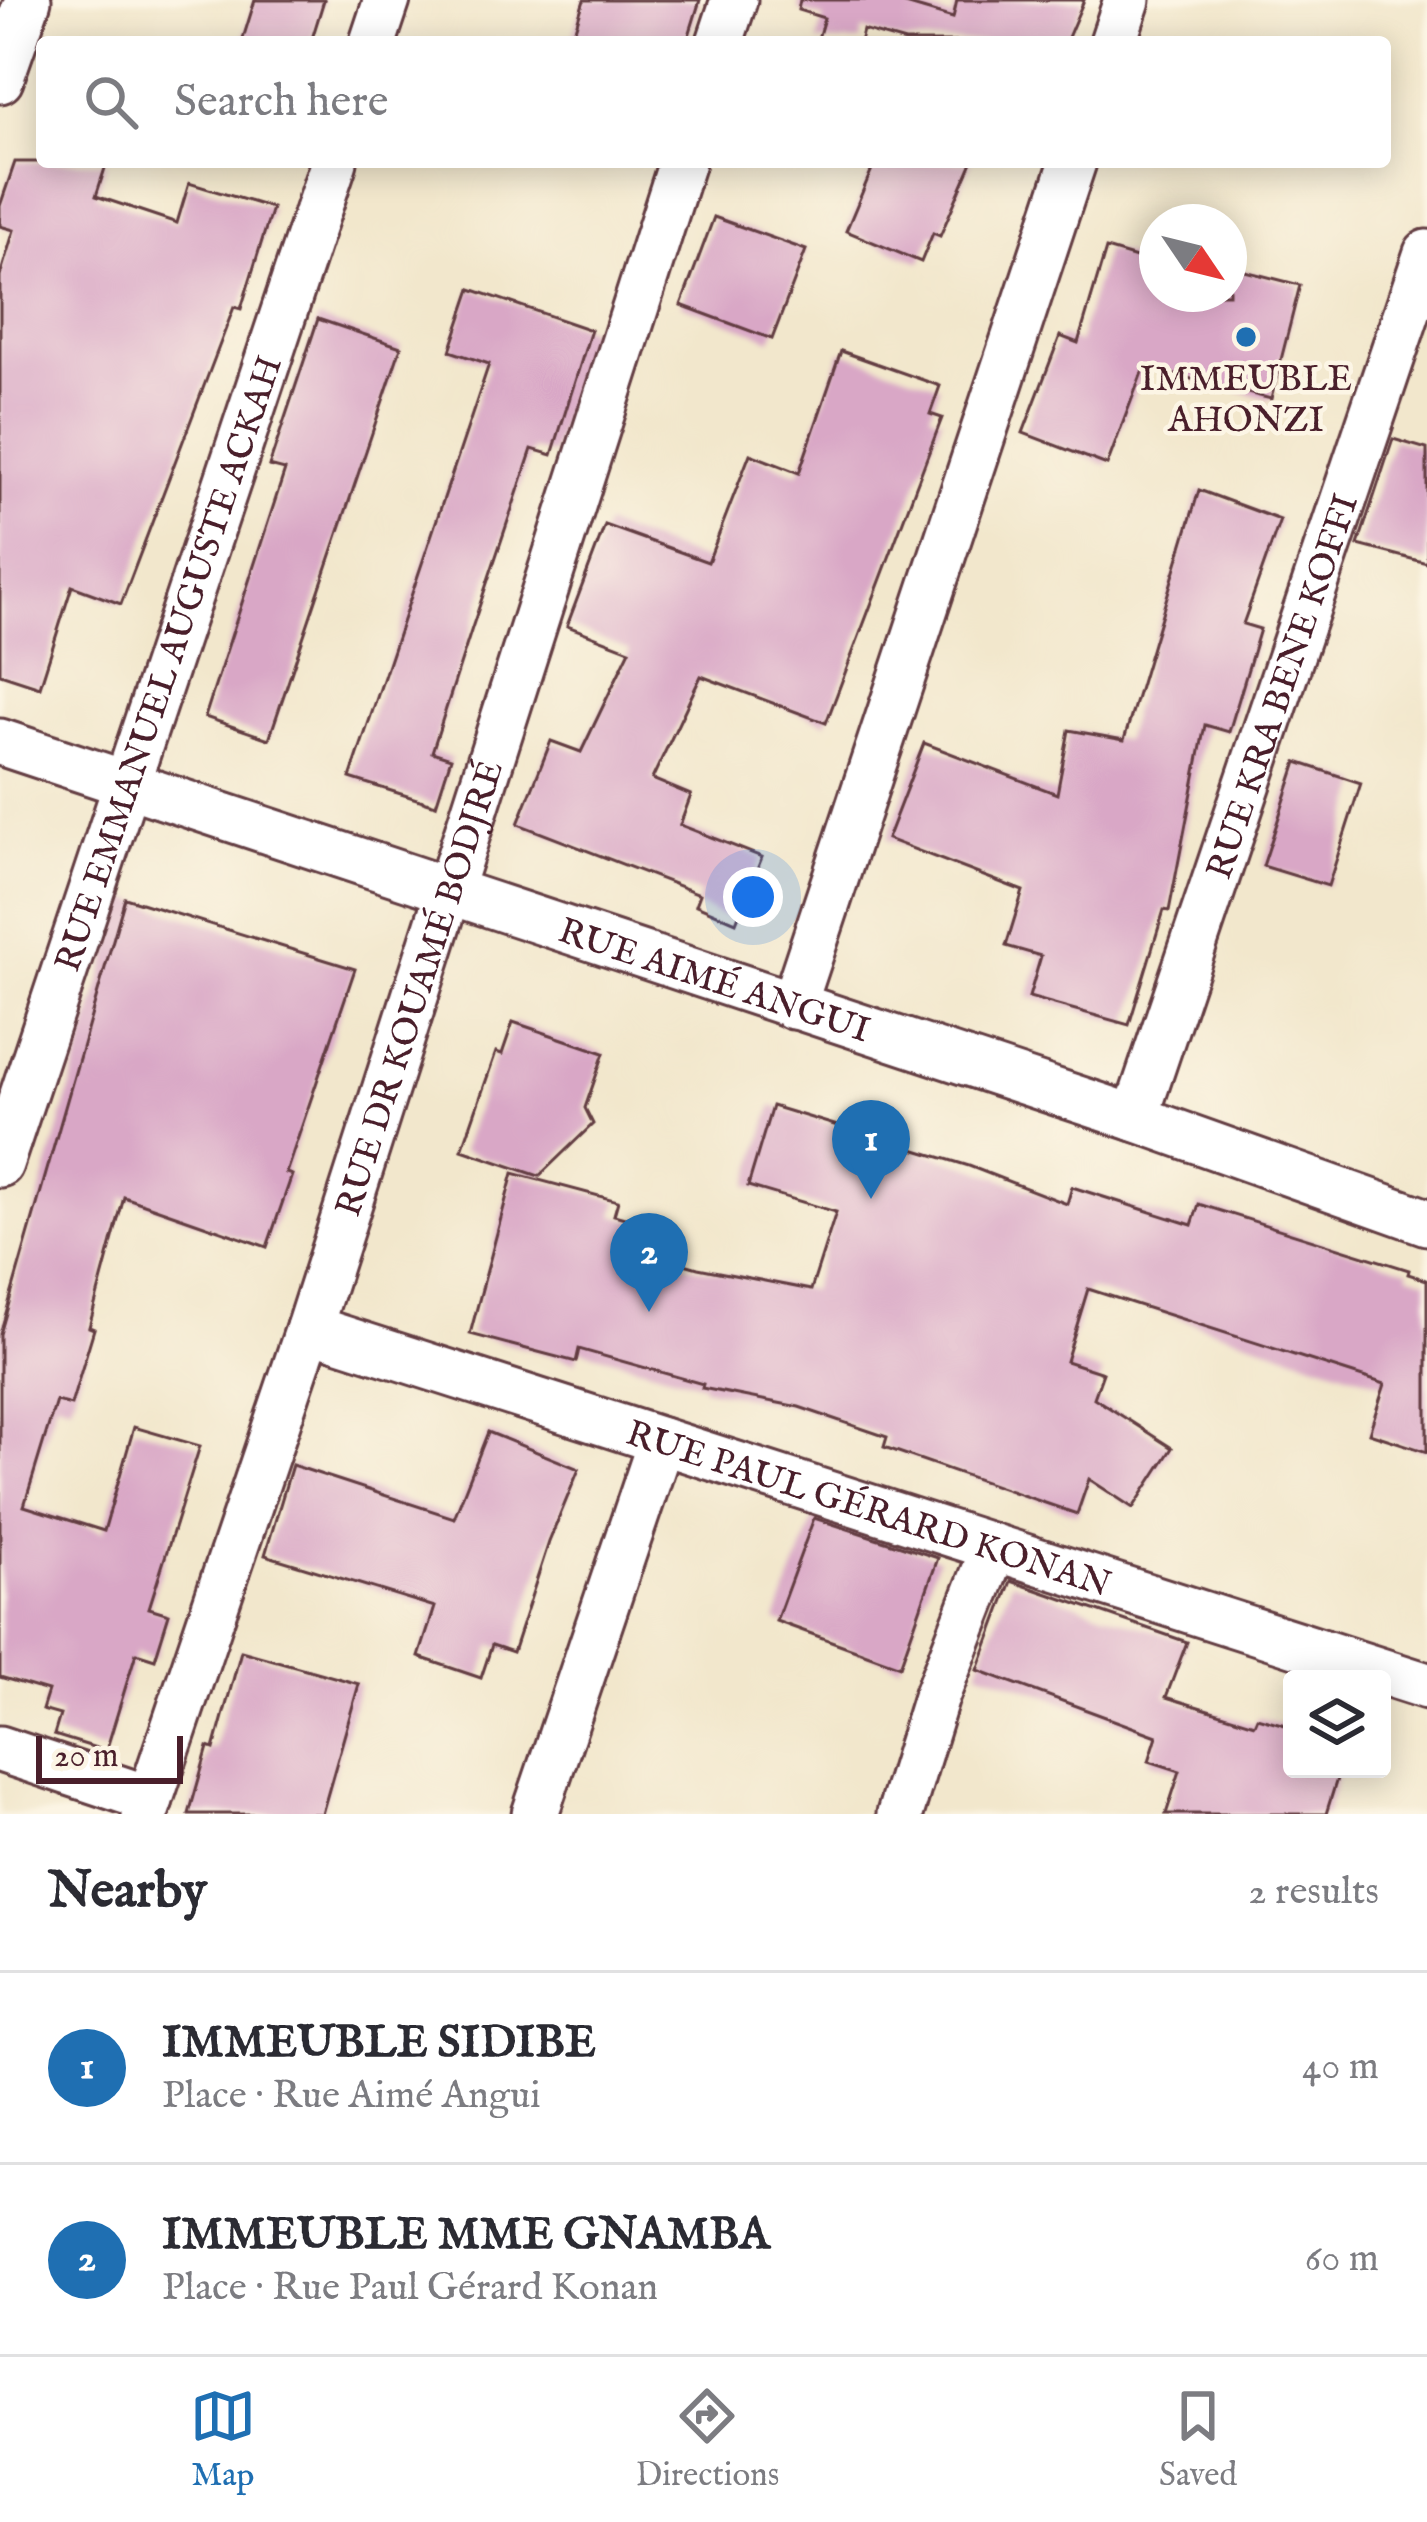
<!DOCTYPE html>
<html lang="en">
<head>
<meta charset="utf-8">
<style>
  body { margin:0; font-family:"IM FELL English",serif; background:#f7f7f7; color:#2b2b33 }
  .controls { position:absolute; right:36px; bottom:36px; display:grid; overflow:hidden; border-radius:12px; box-shadow:0 6px 30px #0003 }
  .controls button { width:108px; height:108px; display:grid; place-items:center; padding:0; border:0; border-bottom:3px solid #e1e1e2; background:#fff; color:#2b2b33; font:60px sans-serif }
  .compass { position:absolute; left:1139px; top:204px; width:108px; height:108px; border-radius:50%; background:#fff; box-shadow:0 6px 30px #0003; rotate:125deg }
  .scale { position:absolute; left:36px; bottom:30px; width:147px; box-sizing:border-box; padding-left:12px; border:6px solid #4a1f2b; border-top:0; font-size:33px; line-height:42px; white-space:nowrap; color:#4a1f2b; -webkit-text-stroke:9px #fcf5e5; paint-order:stroke }
  .you { position:absolute; left:753px; top:897px; width:42px; height:42px; margin:-30px; border:9px solid #fff; border-radius:50%; background:#1a73e8; box-shadow:0 0 0 18px #1a73e833 }
  .badge { display:grid; place-items:center; width:78px; height:78px; border-radius:50%; background:#1f6fb2; color:#fff; font-size:39px; font-weight:700 }
  .pin { position:absolute; translate:-50% -99px; filter:drop-shadow(0 3px 6px #0008) }
  .pin::after { content:''; position:absolute; top:63px; width:42px; height:36px; background:inherit; clip-path:polygon(0 0,100% 0,50% 100%) }
  .list { margin:0; padding:0; list-style:none }
  h2 { display:flex; justify-content:space-between; align-items:center; height:156px; margin:0; padding:0 48px; font-size:51px }
  h2 small { font-size:39px; font-weight:400; color:#7c7c81 }
  .list li { display:grid; grid-template-columns:78px 1fr auto; gap:36px; align-items:center; box-sizing:border-box; height:192px; padding:0 48px; border-top:3px solid #e1e1e2 }
  .list b { display:block; font-size:45px; white-space:nowrap }
  .list p { margin:0; font-size:39px; white-space:nowrap; color:#7c7c81 }
  .list em { font-size:39px; font-style:normal; color:#7c7c81 }
  .icon { flex:none; width:66px; height:66px; fill:none; stroke:currentColor; stroke-width:2; stroke-linecap:round; stroke-linejoin:round }
  .map { position:relative; flex:none; width:1427px; height:1814px; overflow:hidden }
  .search { position:absolute; background:#fff; box-shadow:0 6px 30px #0003; left:36px; right:36px; top:36px; height:132px; display:flex; align-items:center; gap:30px; box-sizing:border-box; padding:0 42px; border-radius:12px; color:#7c7c81; font-size:45px }
  .sheet { height:540px; background:#fff }
  nav { display:flex; justify-content:space-around; align-items:center; box-sizing:border-box; height:168px; border-top:3px solid #e1e1e2; background:#fff; font-size:33px; color:#7c7c81 }
  nav a { display:grid; justify-items:center; gap:6px }
  nav .on { color:#1f6fb2 }
  .map>svg:first-child { display:block }
  .building { fill:#d9a7c6 }
  .lines { fill:none; stroke-linecap:round; stroke-linejoin:round }
  .street-casing { stroke:#633d43; stroke-width:51 }
  .street { stroke:#fff; stroke-width:45 }
  .poi-dot { fill:#1f6fb2; stroke:#fcf5e5; stroke-width:4.5 }
  .labels { text-anchor:middle; stroke-width:9; stroke-linejoin:round; paint-order:stroke }
  .poi-label { font-size:36px; fill:#4a1f2b; stroke:#fcf5e5 }
  .street-label { font-size:36px; fill:#4a1f2b; stroke:#fcf5e5 }
</style>
</head>
<body>
<div class="map">
<svg width="1427" height="1814" viewBox="0 0 1427 1814">
  <rect width="100%" height="100%" fill="#fcf5e5"/>
  <filter id="ink" filterUnits="userSpaceOnUse"><feTurbulence type="fractalNoise" baseFrequency=".00833" numOctaves="2"/><feDisplacementMap in="SourceGraphic" scale="24" xChannelSelector="R" yChannelSelector="G"/><feConvolveMatrix kernelMatrix="1 2 1 2 8 2 1 2 1" color-interpolation-filters="sRGB"/></filter>
  <filter id="wash" filterUnits="userSpaceOnUse"><feTurbulence type="fractalNoise" baseFrequency=".004" numOctaves="4" result="noise"/><feDisplacementMap in="SourceGraphic" scale="48" xChannelSelector="R" yChannelSelector="G"/><feGaussianBlur stdDeviation="2.7" result="paint"/><feColorMatrix in="noise" values="0 0 0 0 0 0 0 0 0 0 0 0 0 0 0 0 0 1.4 0 .05"/><feComposite in="paint" operator="in"/></filter>
  <g filter="url(#wash)">
    <rect width="100%" height="100%" fill="#f2e7cc"/>
    <g id="blocks">
      <g class="building">
        <polygon points="255,0 324,0 311,42 242,42"/>
        <polygon points="584,0 700,0 687,42 571,42"/>
        <polygon points="800,0 892,0 953,18 957,0 1084,0 1066,42 905,42 863,30 860,42 817,42 824,18 798,10"/>
        <polygon points="15,162 107,162 96,196 177,223 189,183 272,208 241,309 234,307 121,604 72,586 40,687 0,674 0,276 14,230 0,226 0,206"/>
        <polygon points="875,162 972,162 940,236 933,233 921,262 846,231"/>
        <polygon points="714,217 806,250 772,339 681,305"/>
        <polygon points="1106,249 1157,264 1157,294 1229,294 1229,267 1300,285 1271,399 1144,367 1107,465 1023,433 1060,336 1078,343"/>
        <polygon points="471,289 591,330 552,455 532,449 472,628 432,752 451,758 436,805 350,778 489,364 450,351"/>
        <polygon points="318,319 401,347 269,739 205,717 285,470 269,466"/>
        <polygon points="841,351 940,386 930,414 942,418 826,723 701,676 652,779 691,795 680,825 762,857 736,922 696,905 700,894 518,824 551,741 581,752 630,650 567,626 605,525 708,562 750,454 799,473"/>
        <polygon points="1393,439 1427,449 1427,563 1358,545"/>
        <polygon points="1199,490 1280,520 1243,624 1260,629 1229,732 1205,725 1169,911 1164,910 1129,1025 1029,997 1041,956 1006,946 1023,891 887,839 924,743 1057,794 1069,730 1124,740"/>
        <polygon points="1297,762 1361,783 1328,886 1263,866"/>
        <polygon points="125,898 355,969 286,1173 292,1175 267,1247 124,1197 89,1327 94,1329 71,1405 56,1401 24,1506 104,1531 134,1427 200,1446 149,1608 169,1614 155,1659 136,1653 106,1751 54,1735 60,1715 42,1710 48,1691 0,1677 0,1334"/>
        <polygon points="513,1022 604,1053 585,1108 593,1124 539,1176 462,1150 496,1052 502,1054"/>
        <polygon points="772,1106 969,1166 1067,1204 1072,1187 1192,1225 1199,1204 1409,1270 1408,1274 1427,1280 1427,1452 1369,1433 1385,1384 1088,1289 1066,1361 1103,1373 1094,1398 1172,1448 1133,1508 1089,1479 1077,1514 884,1447 887,1437 799,1407 702,1388 703,1384 579,1349 576,1362 470,1334 513,1173 618,1201 614,1215 650,1225 643,1252 698,1268 811,1290 836,1212 748,1186"/>
        <polygon points="488,1432 579,1469 549,1542 513,1652 492,1645 481,1678 419,1657 435,1607 265,1555 292,1465 454,1518"/>
        <polygon points="814,1518 938,1558 900,1666 776,1621"/>
        <polygon points="1011,1581 1187,1642 1166,1697 1254,1724 1257,1717 1292,1727 1292,1769 1340,1769 1326,1814 1166,1814 1180,1771 1149,1761 1157,1736 978,1670"/>
        <polygon points="241,1651 359,1684 322,1814 189,1814 208,1747 214,1749"/>
      </g>
    </g>
  </g>
  <g filter="url(#ink)">
    <use href="#blocks" fill-opacity="0" stroke="#633d43" stroke-width="3"/>
    <g class="lines">
      <g class="street-casing">
        <g id="street">
          <polyline points="373,42 387,0"/>
          <polyline points="720,42 734,0"/>
          <polyline points="1113,42 1127,0"/>
          <polyline points="0,80 28,0"/>
          <path id="s1" d="M0,742l1135,376 292,104"/>
          <polyline points="793,1006 1073,162"/>
          <path id="s2" d="M1135,1118l292,-865"/>
          <path id="s3" d="M0,1164l334,-1002"/>
          <path id="s4" d="M309,1328l1118,358"/>
          <polyline points="0,1749 150,1799"/>
          <path id="s5" d="M145,1814l164,-486 373,-1166"/>
          <polyline points="535,1814 661,1441"/>
          <polyline points="900,1814 936,1697 994,1548"/>
        </g>
      </g>
      <use href="#street" class="street"/>
    </g>
  </g>
  <circle class="poi-dot" cx="1246" cy="337" r="12"/>
  <g class="labels">
    <g class="poi-label">
      <text x="1246" y="390">IMMEUBLE<tspan x="1246" dy="41">AHONZI</tspan></text>
    </g>
    <g class="street-label">
      <text dy="13" stroke="none"><textPath href="#s3" startOffset="528">RUE EMMANUEL AUGUSTE ACKAH</textPath></text>
      <text dy="13" stroke="none"><textPath href="#s2" startOffset="456">RUE KRA BENE KOFFI</textPath></text>
      <text dy="13" stroke="none"><textPath href="#s1" startOffset="753">RUE AIMÉ ANGUI</textPath></text>
      <text dy="13" stroke="none"><textPath href="#s5" startOffset="870">RUE DR KOUAMÉ BODJRÉ</textPath></text>
      <text dy="13" stroke="none"><textPath href="#s4" startOffset="588">RUE PAUL GÉRARD KONAN</textPath></text>
    </g>
  </g>
</svg>
<div class="controls">
<button><svg class="icon" aria-label="layers" viewBox="0 0 24 24"><path d="M12 4l9 5-9 5-9-5zM3 14l9 5 9-5"/></svg></button>
</div>
<svg class="compass" viewBox="-18 -18 36 36"><path d="M0-13l5 13h-10z" fill="#e53935"/><path d="M0 13l5-13h-10z" fill="#7c7c81"/></svg>
<div class="scale">20 m</div>
<div class="you"></div>
<div class="pin badge" style="left:871px;top:1199px">1</div>
<div class="pin badge" style="left:649px;top:1312px">2</div>
<div class="search"><svg class="icon" aria-label="search" viewBox="0 0 24 24"><circle cx="10" cy="10" r="6"/><path d="M15 15l6 6"/></svg>Search here</div>
</div>
<section class="sheet">
<h2>Nearby<small>2 results</small></h2>
<ul class="list">
<li><span class="badge">1</span><div><b>IMMEUBLE SIDIBE</b><p>Place · Rue Aimé Angui</p></div><em>40 m</em></li>
<li><span class="badge">2</span><div><b>IMMEUBLE MME GNAMBA</b><p>Place · Rue Paul Gérard Konan</p></div><em>60 m</em></li>
</ul>
</section>
<nav>
<a class="on"><svg class="icon" aria-label="map" viewBox="0 0 24 24"><path d="M3 6l6-2 6 2 6-2v14l-6 2-6-2-6 2zM9 4v14M15 6v14"/></svg>Map</a>
<a><svg class="icon" aria-label="directions" viewBox="0 0 24 24"><path d="M12 3l9 9-9 9-9-9zM9 14v-3h6M13 9l2 2-2 2"/></svg>Directions</a>
<a><svg class="icon" aria-label="saved" viewBox="0 0 24 24"><path d="M7 4h10v16l-5-4-5 4z"/></svg>Saved</a>
</nav>
</body>
</html>
